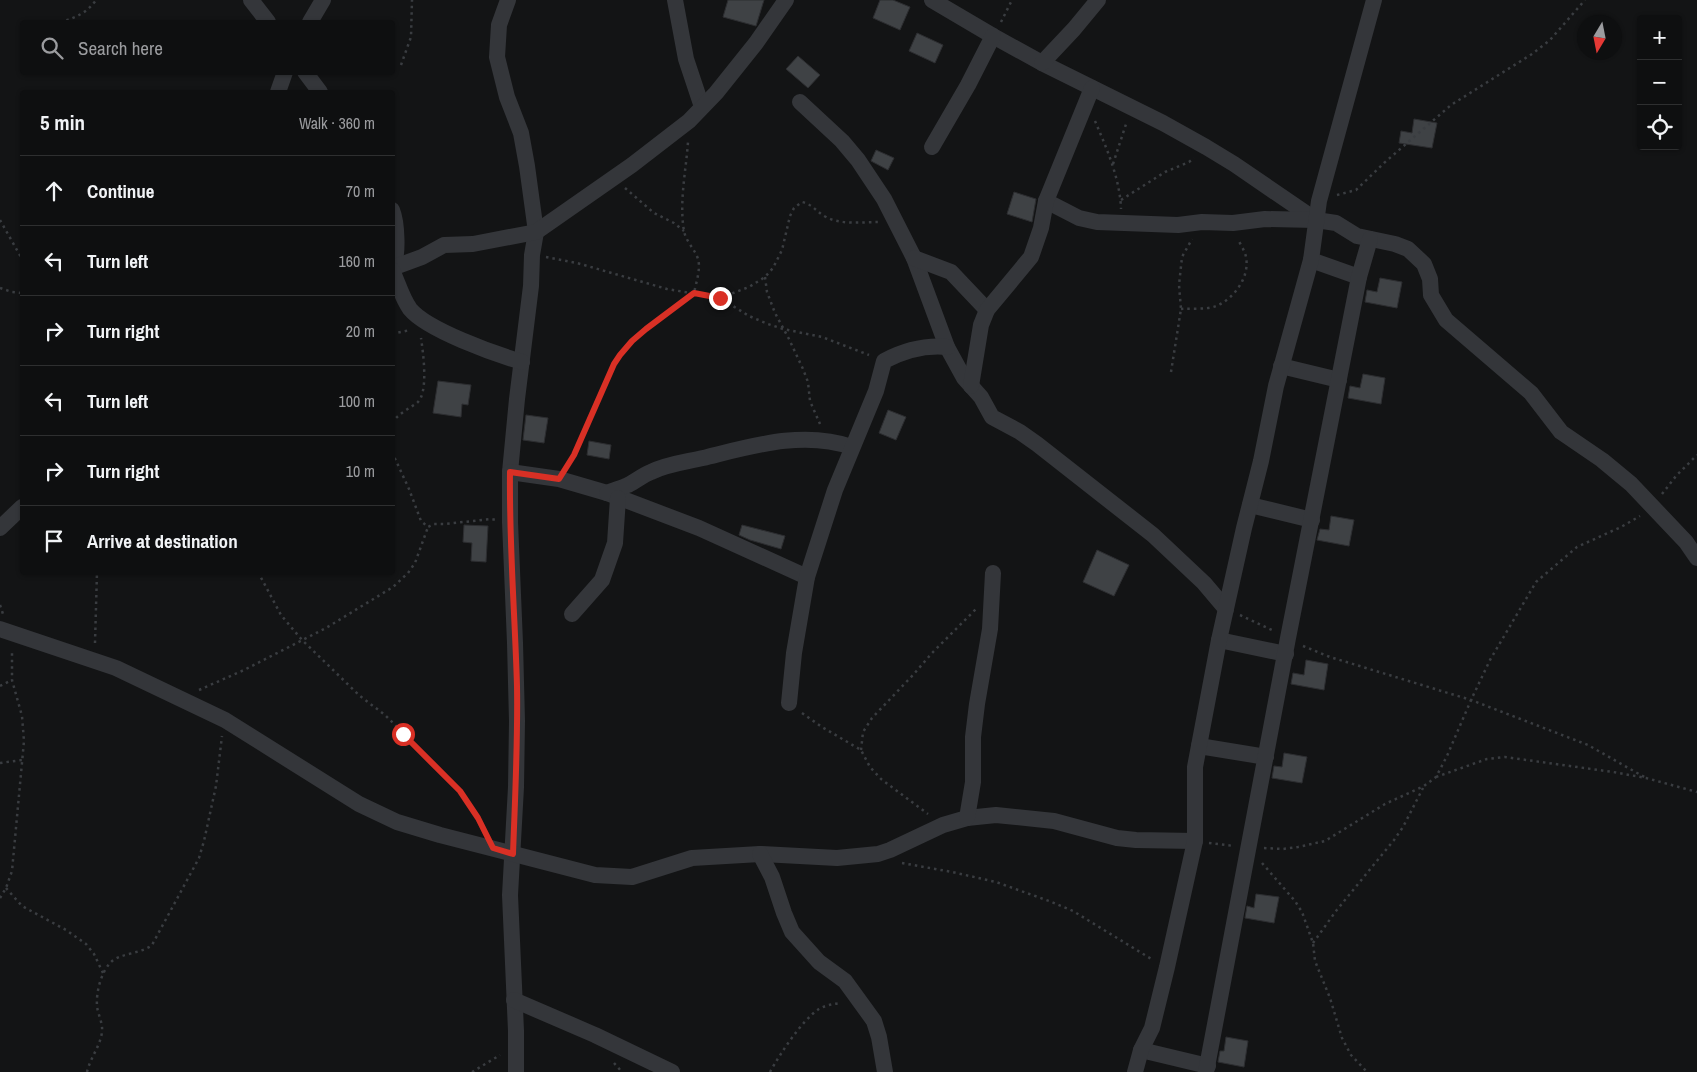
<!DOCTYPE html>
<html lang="en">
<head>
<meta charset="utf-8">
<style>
  body { margin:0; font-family:"Archivo Narrow",sans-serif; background:#171819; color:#f1f3f6 }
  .controls { position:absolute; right:15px; top:15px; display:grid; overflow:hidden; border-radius:5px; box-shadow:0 1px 4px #0004 }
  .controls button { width:45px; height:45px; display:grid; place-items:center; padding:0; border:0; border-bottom:1px solid #2e2f30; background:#0e0f10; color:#f1f3f6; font:25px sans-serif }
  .compass { position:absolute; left:1577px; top:15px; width:45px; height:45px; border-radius:50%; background:#0e0f10; box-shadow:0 1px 4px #0004; rotate:190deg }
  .stop { position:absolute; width:15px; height:15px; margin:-11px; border:4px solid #d93025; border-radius:50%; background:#fff }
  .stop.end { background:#d93025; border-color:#fff; box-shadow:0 1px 5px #0008 }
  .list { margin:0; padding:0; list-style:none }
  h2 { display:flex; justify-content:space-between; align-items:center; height:65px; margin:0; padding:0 20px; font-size:21px }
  h2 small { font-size:16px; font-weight:400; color:#9b9c9f }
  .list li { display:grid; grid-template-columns:32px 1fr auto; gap:15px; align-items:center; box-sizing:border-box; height:70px; padding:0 20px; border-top:1px solid #2e2f30 }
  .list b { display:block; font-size:19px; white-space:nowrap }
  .list em { font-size:16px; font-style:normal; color:#9b9c9f }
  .icon { flex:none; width:28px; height:28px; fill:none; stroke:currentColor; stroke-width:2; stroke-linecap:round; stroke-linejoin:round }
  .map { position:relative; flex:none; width:1697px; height:1072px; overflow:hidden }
  .search { position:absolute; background:#0e0f10; box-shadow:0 1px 4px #0004; left:20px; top:20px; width:375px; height:55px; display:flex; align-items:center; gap:12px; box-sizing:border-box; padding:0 18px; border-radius:5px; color:#9b9c9f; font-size:19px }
  .panel { position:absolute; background:#0e0f10; box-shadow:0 1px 4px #0004; left:20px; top:90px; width:375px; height:485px; border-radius:5px }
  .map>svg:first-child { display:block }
  .building { fill:#3f4245; stroke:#2d2e31 }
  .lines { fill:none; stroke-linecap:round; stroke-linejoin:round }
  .path { stroke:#3a3d41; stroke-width:2.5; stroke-dasharray:2.5 4; stroke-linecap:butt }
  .minor { stroke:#34363a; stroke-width:16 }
  .route { stroke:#d93025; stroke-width:6 }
</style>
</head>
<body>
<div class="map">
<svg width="1697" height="1072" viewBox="0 0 1697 1072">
  <rect width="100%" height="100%" fill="#131415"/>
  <g class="building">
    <polygon points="728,0 764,0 756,26 723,17"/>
    <polygon points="880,0 893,0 910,7 900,30 873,18"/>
    <polygon points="917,33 943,45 935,63 909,51"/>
    <polygon points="798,56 820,75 808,88 786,69"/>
    <polygon points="1414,119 1437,123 1432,148 1399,143 1401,131 1412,133"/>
    <polygon points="876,150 894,158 888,170 871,161"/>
    <polygon points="1014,192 1036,199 1032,222 1007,214"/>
    <polygon points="1380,278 1402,282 1397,308 1365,302 1367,290 1377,292"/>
    <polygon points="1363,374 1385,378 1381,404 1348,398 1350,386 1360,388"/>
    <polygon points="438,381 471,385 468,405 462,404 461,417 433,413"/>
    <polygon points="888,410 906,417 896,440 879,433"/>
    <polygon points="526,415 548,418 544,443 523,440"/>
    <polygon points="589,441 611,445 609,459 587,455"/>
    <polygon points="1331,516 1354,520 1349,546 1317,540 1320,529 1329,530"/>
    <polygon points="464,525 488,526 486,562 471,561 472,543 463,542"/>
    <polygon points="742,525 785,536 781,549 750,540 739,535"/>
    <polygon points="1097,550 1129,565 1114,596 1083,582"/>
    <polygon points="1306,660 1328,664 1324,690 1291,684 1293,673 1304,675"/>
    <polygon points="1284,753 1307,757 1302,783 1272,778 1274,766 1282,767"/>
    <polygon points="1256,894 1279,897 1274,923 1245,918 1247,906 1254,908"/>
    <polygon points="1226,1037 1248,1041 1244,1067 1218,1062 1220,1051 1224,1051"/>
  </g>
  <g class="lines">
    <g class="path">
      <path d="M60,22c15,-4 27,-9 36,-22"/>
      <polyline points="1001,22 1012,0"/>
      <polyline points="401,65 411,37 412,0"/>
      <path d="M1095,121c12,28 25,58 26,88"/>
      <polyline points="1113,164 1127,121"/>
      <polyline points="625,188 654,213 674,223 684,231"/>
      <polyline points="1337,195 1356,190 1384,163 1451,105 1532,54 1550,40 1585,0"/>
      <polyline points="1121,200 1165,172 1189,162 1194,158"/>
      <polyline points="0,220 22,259"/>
      <polyline points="546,257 577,263 667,289 720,298 749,316 768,324 783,329 822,337 869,355"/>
      <polyline points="765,277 767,292 775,313 789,339 803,369 808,382 810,401 820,424"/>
      <polyline points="0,288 12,292 22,293"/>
      <path d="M720,298l29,-11 16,-10 8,-9 9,-18 8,-34 4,-8 8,-6c12,3 14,10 24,15 14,8 37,5 53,5"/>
      <path d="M1181,309c11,-1 25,1 35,-3 18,-7 34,-29 30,-49 -1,-6 -6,-13 -8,-18"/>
      <polyline points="392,334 410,330"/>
      <polyline points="1171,372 1181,309 1179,285 1182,257 1192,239"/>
      <path d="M392,423c6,-9 16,-14 25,-20 12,-10 6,-51 4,-65"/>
      <polyline points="392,452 409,489 421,521 428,527 434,524 445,524 491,519 496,520"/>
      <path d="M568,465l6,-10 41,-91c20,-30 50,-50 79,-71 2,-10 7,-24 4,-34 -3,-10 -12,-17 -14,-28 -5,-29 2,-60 4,-89"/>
      <polyline points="1662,494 1676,476 1697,455"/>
      <polyline points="258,572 281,615 302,640 360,696 385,715 433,763 460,791 484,830"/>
      <polyline points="0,605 3,614"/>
      <polyline points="1240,615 1274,631"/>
      <polyline points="95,643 97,572"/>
      <polyline points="1303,646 1330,657 1471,700 1588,745 1646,778"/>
      <polyline points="0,686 12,680"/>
      <polyline points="199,690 244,670 326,628 393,587 408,573 415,563 428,527"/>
      <polyline points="802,713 822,727 861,750 870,767 881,779 928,814"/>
      <polyline points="861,750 863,732 872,718 913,675 932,653 976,609"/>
      <polyline points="0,763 22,760"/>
      <polyline points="1436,777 1487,759 1505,757 1613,772 1646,778 1697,792"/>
      <polyline points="1209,843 1234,846"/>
      <polyline points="1264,848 1283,849 1298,847 1325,841 1385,804 1424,786 1436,777 1447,756 1471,700 1490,660 1536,582 1577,547 1621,527 1640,516"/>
      <polyline points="902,863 952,872 996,882 1049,901 1073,911 1153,960"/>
      <polyline points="1262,863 1295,901 1302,912 1313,943 1315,961 1330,998 1342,1038 1351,1055 1367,1072"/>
      <polyline points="6,888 22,906 66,930 86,944 94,954 103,973"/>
      <polyline points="0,898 6,888 12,871 24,741 22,716 12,680 12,650"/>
      <polyline points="1313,943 1336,911 1394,840 1403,827 1423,788"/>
      <polyline points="614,1063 622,1072"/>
      <path d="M87,1072c3,-14 13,-25 15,-40 1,-9 -4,-17 -5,-26 -1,-14 4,-33 13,-43 9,-10 31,-9 42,-18l47,-87 5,-17 12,-55 6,-50"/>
      <polyline points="472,1072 500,1055"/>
      <path d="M770,1072c10,-18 32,-52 49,-63 7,-4 14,-5 22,-6"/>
    </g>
    <g class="minor">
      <polyline points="251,0 268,22"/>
      <polyline points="508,0 499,25 497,57 507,97 521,133 527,166 536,232 532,255 531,286 517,399 510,472 510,522 515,643 517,721 516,787 510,895 516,1031 516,1072"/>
      <polyline points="675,0 686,59 702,107"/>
      <polyline points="932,0 993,36 1042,63 1163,123 1206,147 1234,164 1316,220 1336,223 1357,236 1395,244 1408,249 1424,264 1430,279 1431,295 1446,320 1531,393 1561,432 1602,460 1631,484 1686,542 1697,558"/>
      <polyline points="310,22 323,0"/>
      <polyline points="1042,63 1074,29 1098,0"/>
      <polyline points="305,72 320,92"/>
      <polyline points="278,92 285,72"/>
      <polyline points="800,102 842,141 858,160 884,199 914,258 947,347 964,378 981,397 992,417 1020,432 1037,444 1153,535 1204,583 1226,609"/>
      <polyline points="932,147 968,85 993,36"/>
      <polyline points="1046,201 1079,218 1097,222 1178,225 1202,222 1233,223 1265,219 1316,220"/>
      <path d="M392,210c5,12 7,48 0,57"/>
      <polyline points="914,258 951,272 987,310"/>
      <polyline points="1311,260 1359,277"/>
      <polyline points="392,268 422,257 444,245 473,244 536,232 632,165 689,121 716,93 756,43 786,0"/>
      <path d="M392,270c6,13 10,28 18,39 17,21 85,45 112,53"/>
      <polyline points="1281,366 1339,380"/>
      <polyline points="971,386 981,325 987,310 1031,257 1041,228 1046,201 1092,88"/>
      <polyline points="510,472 559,479 607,493 699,528 807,577"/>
      <path d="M607,493c7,-3 14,-5 21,-8 8,-4 15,-10 23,-13 16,-8 35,-10 52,-14 49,-12 100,-28 149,-11"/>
      <polyline points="1250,505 1312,520"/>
      <polyline points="0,528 22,507"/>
      <polyline points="572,614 602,580 615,543 618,498"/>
      <polyline points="0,629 116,668 225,720 359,804 397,822 440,835 595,875 632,877 692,858 760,854 837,858 878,854 890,850 943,825 967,818 996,815 1054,821 1117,838 1136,840 1195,841"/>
      <polyline points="1219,640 1286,654"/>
      <path d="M789,703l5,-50 13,-76 28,-87 41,-99 8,-30c19,-10 42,-16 63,-14"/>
      <polyline points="1199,746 1266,757"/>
      <polyline points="967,818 973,782 973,737 977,704 990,629 993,573"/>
      <polyline points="760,854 772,877 784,913 792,932 819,962 845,981 874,1021 879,1037 885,1072"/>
      <polyline points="514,1000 595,1035 672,1072"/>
      <polyline points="1141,1050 1208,1066"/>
      <polyline points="1135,1072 1141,1050 1152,1028 1167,967 1195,841 1195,767 1219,640 1244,528 1261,461 1276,386 1311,260 1319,201 1374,0"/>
      <polyline points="1206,1072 1288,638 1359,277 1370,239"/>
    </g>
  </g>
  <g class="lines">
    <path class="route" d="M403,734l57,57 18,27 15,30 20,6c2,-56 5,-112 4,-168 -2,-71 -8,-142 -7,-214l49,7 15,-24 40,-91 6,-9 12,-14 14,-12 48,-36 26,5"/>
  </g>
</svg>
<div class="controls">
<button>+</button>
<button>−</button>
<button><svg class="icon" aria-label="locate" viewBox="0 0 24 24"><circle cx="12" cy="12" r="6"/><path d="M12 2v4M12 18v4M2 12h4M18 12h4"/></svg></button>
</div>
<svg class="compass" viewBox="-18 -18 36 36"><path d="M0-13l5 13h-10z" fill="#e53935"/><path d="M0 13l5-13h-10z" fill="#9b9c9f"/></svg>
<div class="stop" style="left:403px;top:734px"></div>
<div class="stop end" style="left:720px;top:298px"></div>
<div class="search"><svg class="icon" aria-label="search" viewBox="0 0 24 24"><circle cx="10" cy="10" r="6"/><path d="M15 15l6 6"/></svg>Search here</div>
<section class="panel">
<h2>5 min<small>Walk · 360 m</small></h2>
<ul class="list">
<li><svg class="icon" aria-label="ahead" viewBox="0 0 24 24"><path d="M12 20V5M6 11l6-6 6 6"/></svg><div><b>Continue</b></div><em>70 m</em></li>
<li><svg class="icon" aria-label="left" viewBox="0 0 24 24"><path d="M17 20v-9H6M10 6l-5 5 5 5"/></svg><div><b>Turn left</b></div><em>160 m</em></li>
<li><svg class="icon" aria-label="right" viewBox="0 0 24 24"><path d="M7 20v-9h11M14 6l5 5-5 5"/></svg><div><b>Turn right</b></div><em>20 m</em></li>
<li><svg class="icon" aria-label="left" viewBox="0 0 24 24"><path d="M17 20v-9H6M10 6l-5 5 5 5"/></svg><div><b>Turn left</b></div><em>100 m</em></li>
<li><svg class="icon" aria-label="right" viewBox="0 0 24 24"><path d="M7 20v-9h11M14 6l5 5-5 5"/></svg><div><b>Turn right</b></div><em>10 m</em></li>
<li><svg class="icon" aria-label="arrive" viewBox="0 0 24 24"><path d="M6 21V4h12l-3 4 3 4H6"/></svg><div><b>Arrive at destination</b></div></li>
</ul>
</section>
</div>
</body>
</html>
